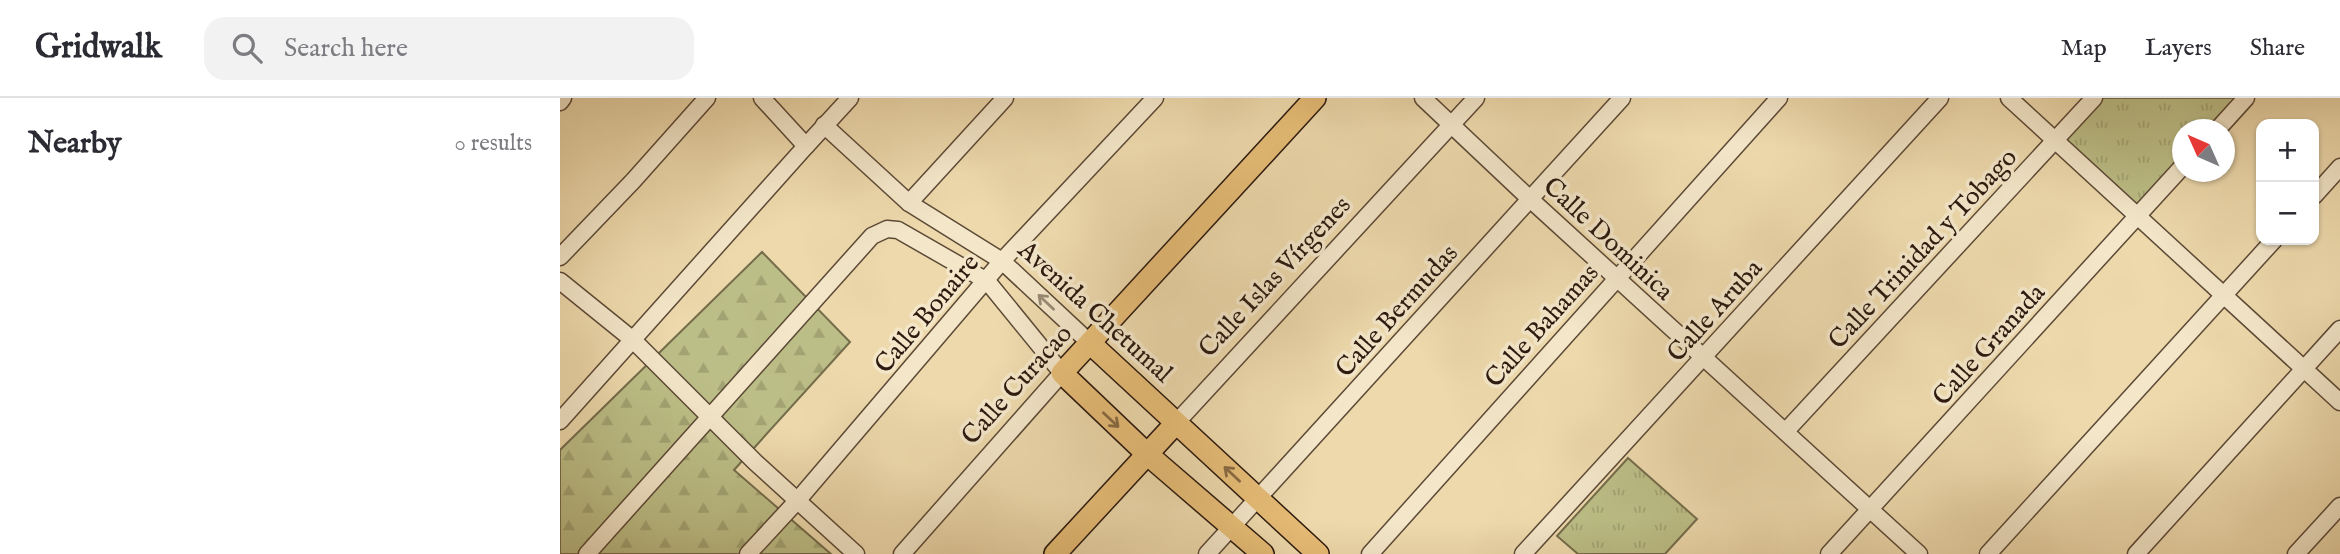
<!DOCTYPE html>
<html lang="en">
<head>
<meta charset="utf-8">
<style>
  body { margin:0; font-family:"IM FELL English",serif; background:#f2f2f3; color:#2b2b33 }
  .controls { position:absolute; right:21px; top:21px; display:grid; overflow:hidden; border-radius:14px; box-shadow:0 2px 5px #0004 }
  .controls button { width:63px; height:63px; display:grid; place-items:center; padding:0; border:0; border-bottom:2px solid #e1e1e2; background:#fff; color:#2b2b33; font:35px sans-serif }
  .compass { position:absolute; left:1612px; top:21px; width:63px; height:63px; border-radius:50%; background:#fff; box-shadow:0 2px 5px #0004; rotate:315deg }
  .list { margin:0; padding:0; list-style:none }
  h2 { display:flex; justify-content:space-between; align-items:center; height:91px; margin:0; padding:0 28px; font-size:30px }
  h2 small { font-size:23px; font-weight:400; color:#7c7c81 }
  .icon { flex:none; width:38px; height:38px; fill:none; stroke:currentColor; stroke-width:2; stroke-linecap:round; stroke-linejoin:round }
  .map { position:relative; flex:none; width:1780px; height:456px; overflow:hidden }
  header { display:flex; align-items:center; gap:42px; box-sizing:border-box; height:98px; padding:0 35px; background:#fff; border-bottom:2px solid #e1e1e2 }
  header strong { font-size:33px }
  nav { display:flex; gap:38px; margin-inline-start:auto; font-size:24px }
  .search { width:490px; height:63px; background:#f2f2f3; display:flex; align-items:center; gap:18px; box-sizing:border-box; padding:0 24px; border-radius:21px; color:#7c7c81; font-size:26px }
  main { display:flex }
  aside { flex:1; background:#fff }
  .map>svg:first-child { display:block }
  .forest { fill:url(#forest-firs); stroke:#746c4b; stroke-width:2 }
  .park { fill:url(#park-tufts); stroke:#746c4b; stroke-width:2 }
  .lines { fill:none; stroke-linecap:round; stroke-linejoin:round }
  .minor-casing { stroke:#5c4936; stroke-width:19 }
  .major-casing { stroke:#2c190f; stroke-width:24 }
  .minor { stroke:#f3e6c9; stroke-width:16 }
  .major { stroke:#e6bc76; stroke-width:21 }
  .oneway { stroke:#998a75 }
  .oneway2 { stroke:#896a42 }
  .labels { text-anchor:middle; stroke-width:7; stroke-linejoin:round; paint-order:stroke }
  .street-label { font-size:26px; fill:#2c190f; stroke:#f3e6c9 }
</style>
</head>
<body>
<header>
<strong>Gridwalk</strong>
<div class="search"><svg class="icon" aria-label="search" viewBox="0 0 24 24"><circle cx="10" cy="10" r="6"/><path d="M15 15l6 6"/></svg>Search here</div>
<nav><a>Map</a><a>Layers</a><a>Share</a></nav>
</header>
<main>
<aside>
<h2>Nearby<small>0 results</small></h2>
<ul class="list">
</ul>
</aside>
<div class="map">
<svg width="1780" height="456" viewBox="0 0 1780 456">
  <defs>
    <pattern id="forest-firs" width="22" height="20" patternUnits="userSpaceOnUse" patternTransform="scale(1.75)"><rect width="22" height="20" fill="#bcbe87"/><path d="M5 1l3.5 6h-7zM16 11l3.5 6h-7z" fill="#a2a373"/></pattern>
    <pattern id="park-tufts" width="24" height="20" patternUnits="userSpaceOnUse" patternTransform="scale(1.75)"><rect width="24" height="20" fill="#bcbe87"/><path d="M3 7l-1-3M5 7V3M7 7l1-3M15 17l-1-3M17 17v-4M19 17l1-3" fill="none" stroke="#a2a373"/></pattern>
  </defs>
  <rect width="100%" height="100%" fill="#edd9ac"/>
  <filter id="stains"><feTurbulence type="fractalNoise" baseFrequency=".00286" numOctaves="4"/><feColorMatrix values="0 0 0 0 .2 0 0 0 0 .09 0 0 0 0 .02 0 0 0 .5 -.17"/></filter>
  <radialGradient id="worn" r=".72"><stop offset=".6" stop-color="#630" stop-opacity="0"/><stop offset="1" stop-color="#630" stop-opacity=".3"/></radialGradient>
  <polygon class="forest" points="202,154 290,244 174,372 271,456 0,456 0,352"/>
  <g class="park">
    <polygon points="1541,0 1679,0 1650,31 1622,32 1622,63 1578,112 1502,42"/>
    <polygon points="1068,360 1137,421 1105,456 1018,456 997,438"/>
  </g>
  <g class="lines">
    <g class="minor-casing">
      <g id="minor">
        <polyline points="202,0 246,48 290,0"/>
        <polyline points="863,0 970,101 1359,456"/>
        <polyline points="1449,0 1780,304"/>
        <polyline points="0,4 3,0"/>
        <polyline points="264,27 349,105 442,163 530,245"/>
        <polyline points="1657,32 1686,0"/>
        <polyline points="1754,98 1780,69"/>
        <polyline points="349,105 445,0"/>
        <polyline points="0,159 73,83 147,0"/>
        <polyline points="0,183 73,242 195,364 296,456"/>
        <polyline points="0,323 246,48"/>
        <polyline points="616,325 916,0"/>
        <polyline points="1226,333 1534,0"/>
        <polyline points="27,456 312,138 327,131 338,132 427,183 502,275 342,456"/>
        <polyline points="188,456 237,403 442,163 595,0"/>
        <polyline points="647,456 1062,0"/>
        <polyline points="810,456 1219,0"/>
        <polyline points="963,456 1380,0"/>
        <polyline points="1269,456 1622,69"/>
        <polyline points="1428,456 1714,142"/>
        <polyline points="1576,456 1780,231"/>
        <polyline points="1736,456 1780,408"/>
      </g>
    </g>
    <g class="major-casing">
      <g id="major">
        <polyline points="530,245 758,456"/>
        <polyline points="495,456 616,325"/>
        <polyline points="703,456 587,356 502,275 755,0"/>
      </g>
    </g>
    <use href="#minor" class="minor"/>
    <use href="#major" class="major"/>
  </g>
  <defs><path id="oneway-shaft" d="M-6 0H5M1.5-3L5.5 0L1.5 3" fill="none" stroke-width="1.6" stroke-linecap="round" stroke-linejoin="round" transform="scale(1.75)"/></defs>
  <use class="oneway" href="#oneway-shaft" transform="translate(486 204) rotate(-137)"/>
  <g class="oneway2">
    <use href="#oneway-shaft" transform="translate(551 322) rotate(43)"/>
    <use href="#oneway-shaft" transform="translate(672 376) rotate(-137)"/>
  </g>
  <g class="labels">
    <g class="street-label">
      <text transform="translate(1049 140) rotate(43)" y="9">Calle Dominica</text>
      <text transform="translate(1362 150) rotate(-47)" y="9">Calle Trinidad y Tobago</text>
      <text transform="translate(714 178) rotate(-47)" y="9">Calle Islas Vírgenes</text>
      <text transform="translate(836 212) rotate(-48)" y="9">Calle Bermudas</text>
      <text transform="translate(1154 212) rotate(-48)" y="9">Calle Aruba</text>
      <text transform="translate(536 213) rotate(42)" y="9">Avenida Chetumal</text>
      <text transform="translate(366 215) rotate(-50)" y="9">Calle Bonaire</text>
      <text transform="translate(981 227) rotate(-48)" y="9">Calle Bahamas</text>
      <text transform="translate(1428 246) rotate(-48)" y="9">Calle Granada</text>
      <text transform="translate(456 286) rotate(-48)" y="9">Calle Curacao</text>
    </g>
  </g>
  <rect width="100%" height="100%" filter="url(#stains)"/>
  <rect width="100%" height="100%" fill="url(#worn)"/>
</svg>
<div class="controls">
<button>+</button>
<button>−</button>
</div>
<svg class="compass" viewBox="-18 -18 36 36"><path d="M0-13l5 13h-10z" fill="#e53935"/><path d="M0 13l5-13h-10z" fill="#7c7c81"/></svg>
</div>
</main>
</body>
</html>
